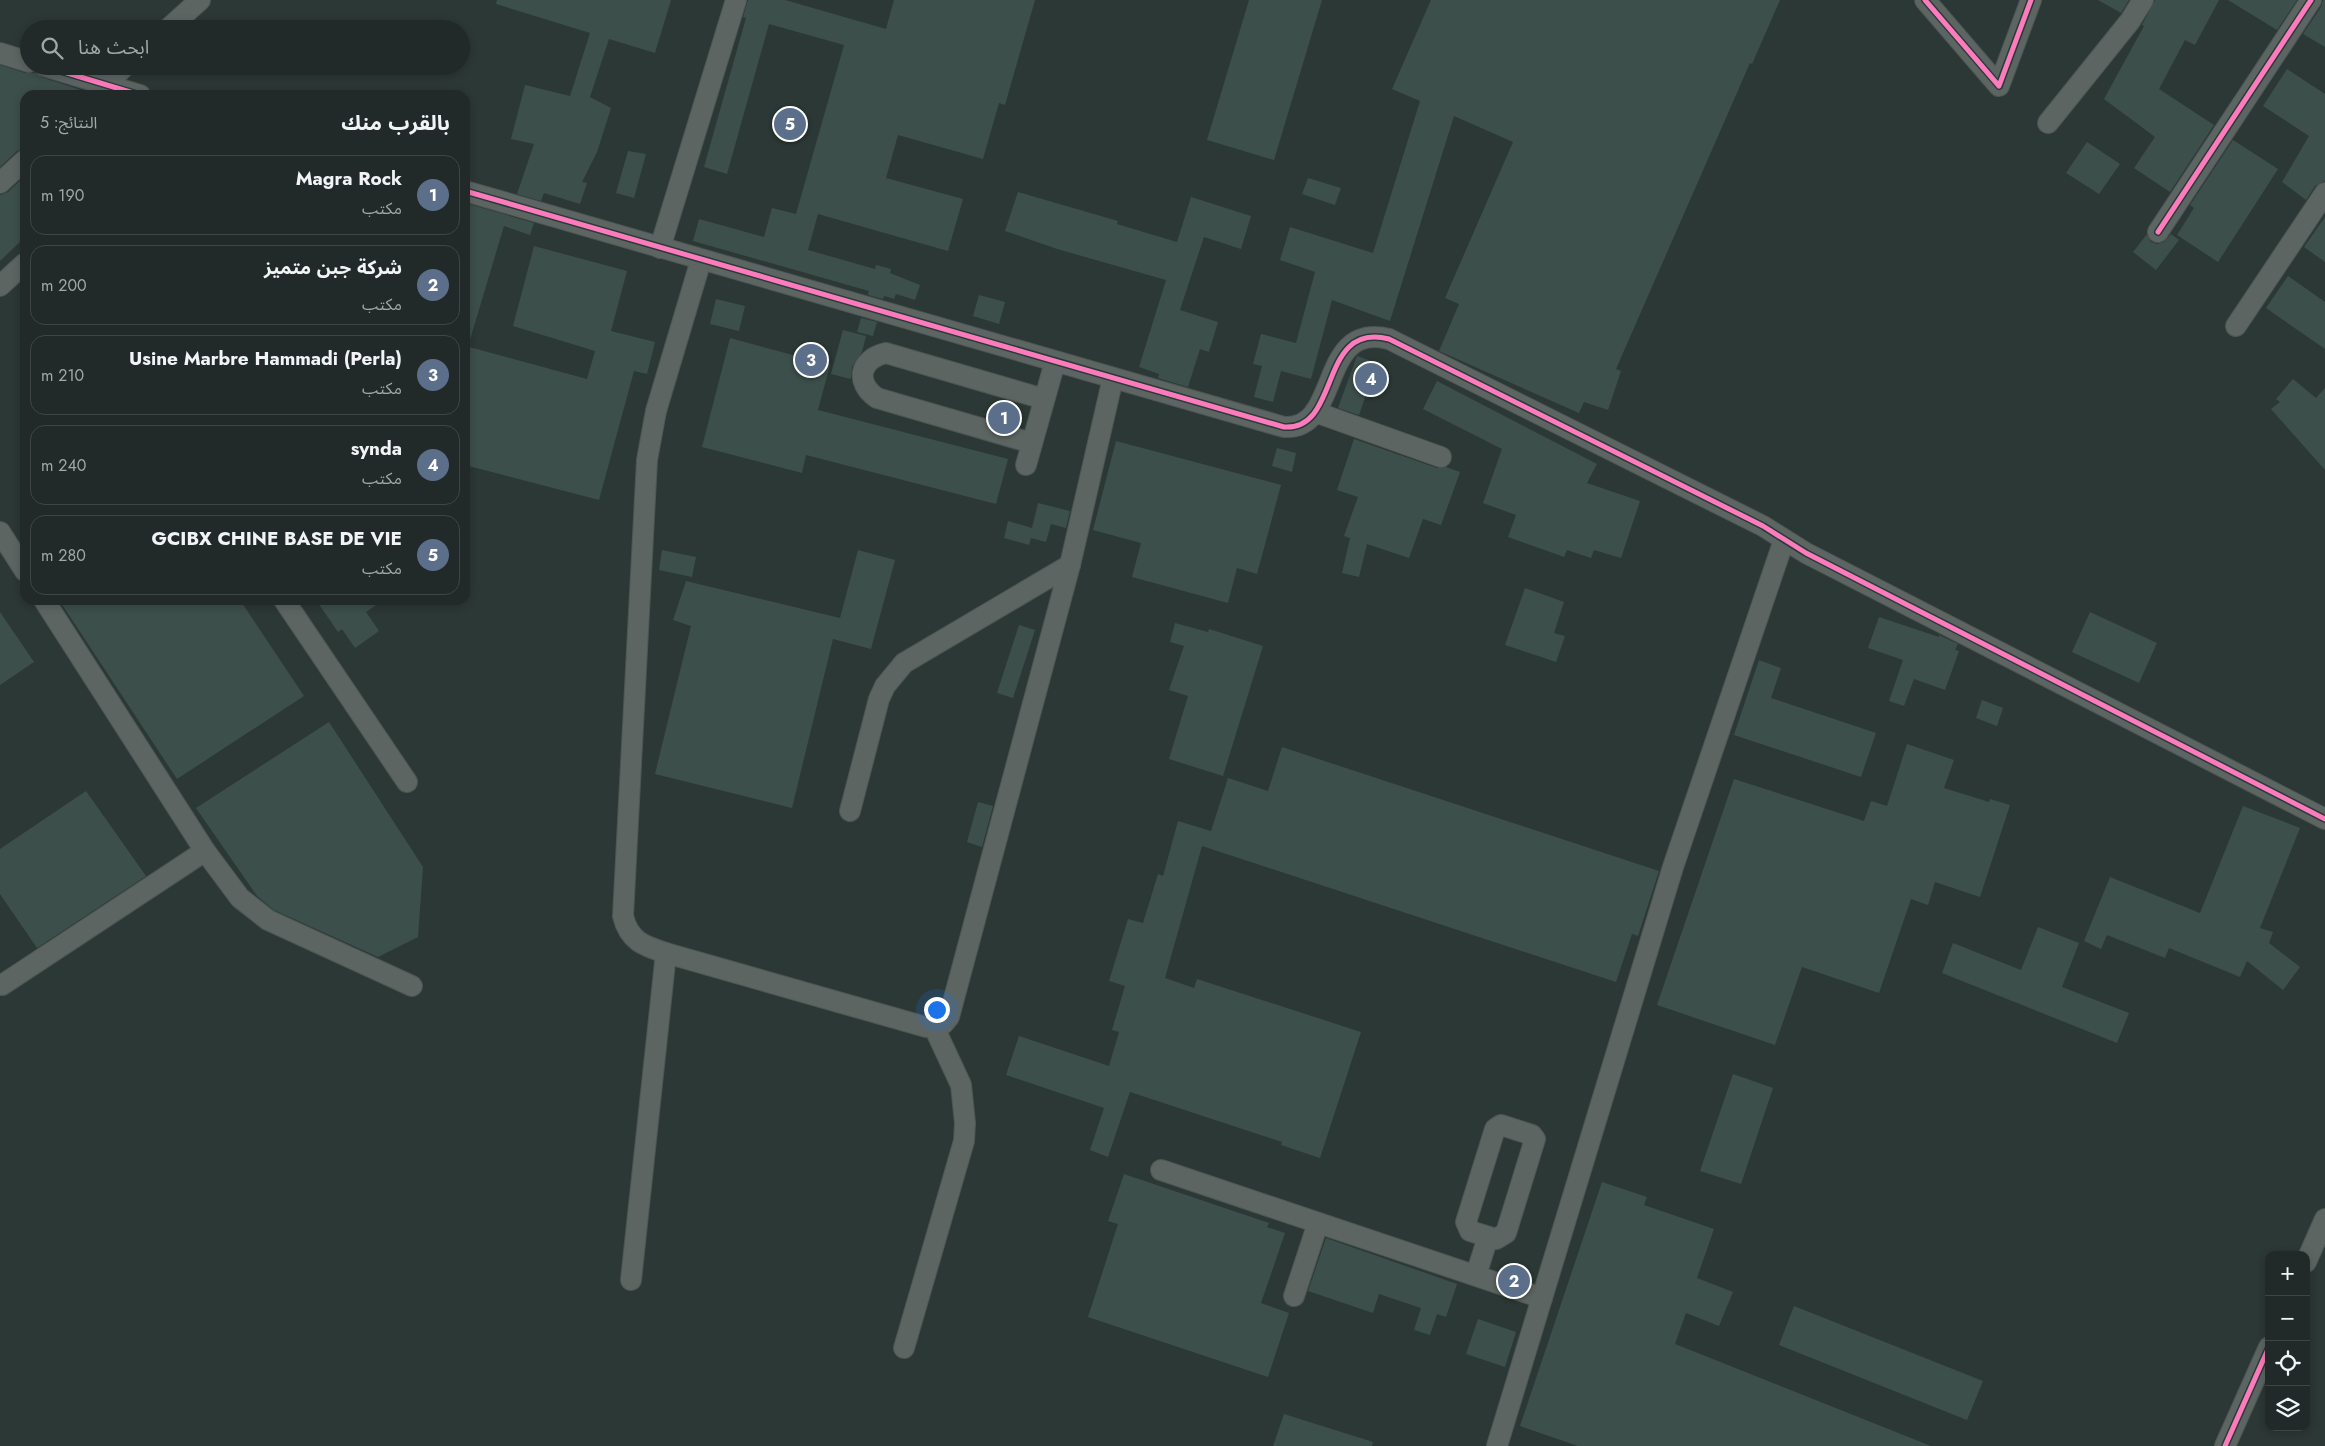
<!DOCTYPE html>
<html lang="ar">
<head>
<meta charset="utf-8">
<style>
  body { margin:0; font-family:Jost,"Noto Sans Arabic",sans-serif; background:#293230; color:#f1f3f6; direction:rtl }
  .controls { position:absolute; right:15px; bottom:15px; display:grid; overflow:hidden; border-radius:10px; box-shadow:0 2px 8px #0003 }
  .controls button { width:45px; height:45px; display:grid; place-items:center; padding:0; border:0; border-bottom:1px solid #3e4645; background:#212a28; color:#f1f3f6; font:25px sans-serif }
  .you { position:absolute; left:936px; top:1009px; width:18px; height:18px; margin:-12px; border:4px solid #fff; border-radius:50%; background:#1a73e8; box-shadow:0 0 0 8px #1a73e833 }
  .badge { display:grid; place-items:center; width:32px; height:32px; border-radius:50%; background:#8abfa5; color:#fff; font-size:16px; font-weight:700 }
  .pin { position:absolute; translate:-50% -50%; border:2px solid #fff; box-shadow:0 1px 5px #0006 }
  .list { margin:0; padding:0; list-style:none }
  h2 { display:flex; justify-content:space-between; align-items:center; height:65px; margin:0; padding:0 20px; font-size:21px }
  h2 small { font-size:16px; font-weight:400; color:#a2a7a8 }
  .list li { display:grid; grid-template-columns:32px 1fr auto; gap:15px; align-items:center; box-sizing:border-box; height:80px; margin:0 10px 10px; padding:0 10px; border:1px solid #3e4645; border-radius:15px }
  .list b { display:block; font-size:19px; white-space:nowrap }
  .list p { margin:0; font-size:16px; white-space:nowrap; color:#a2a7a8 }
  .list em { font-size:16px; font-style:normal; color:#a2a7a8 }
  .icon { flex:none; width:28px; height:28px; fill:none; stroke:currentColor; stroke-width:2; stroke-linecap:round; stroke-linejoin:round }
  .map { position:relative; flex:none; width:2325px; height:1446px; overflow:hidden; direction:ltr }
  .search { position:absolute; background:#212a28; box-shadow:0 2px 8px #0003; left:20px; top:20px; width:450px; height:55px; display:flex; align-items:center; gap:12px; box-sizing:border-box; padding:0 18px; border-radius:28px; color:#a2a7a8; font-size:19px }
  .panel { position:absolute; background:#212a28; box-shadow:0 2px 8px #0003; left:20px; top:90px; width:450px; height:515px; border-radius:15px; direction:rtl }
  .map>svg:first-child { display:block }
  .building { fill:#3d4f4b }
  .lines { fill:none; stroke-linecap:round; stroke-linejoin:round }
  .minor-casing { stroke:#4c5653; stroke-width:22 }
  .minor { stroke:#5d6563; stroke-width:20 }
  .cycleway-casing { stroke:#283c37; stroke-width:8 }
  .cycleway { stroke:#fd7abc; stroke-width:5 }
</style>
</head>
<body>
<div class="map">
<svg width="2325" height="1446" viewBox="0 0 2325 1446">
  <rect width="100%" height="100%" fill="#2c3835"/>
  <g class="building">
    <polygon points="497,0 671,0 655,53 609,39 590,97 611,108 597,152 582,182 587,183 580,204 544,193 541,201 517,194 534,144 511,139 525,85 570,96 590,33 496,4"/>
    <polygon points="748,0 785,0 886,29 894,0 1035,0 1005,105 999,103 983,159 898,135 886,178 963,199 948,251 818,214 808,250 875,269 876,265 891,269 890,273 920,285 915,300 896,294 894,299 884,296 883,299 868,295 869,291 693,241 699,219 764,237 772,208 796,214 844,45 769,24 727,174 704,167 746,18 743,17"/>
    <polygon points="1249,0 1322,0 1274,160 1207,140"/>
    <polygon points="1431,0 1780,0 1752,64 1750,63 1616,369 1621,371 1608,410 1584,402 1579,413 1439,351 1459,304 1445,298 1513,142 1454,116 1390,321 1332,300 1311,379 1281,371 1273,402 1254,397 1262,366 1253,364 1261,334 1296,343 1315,272 1280,260 1290,227 1373,253 1420,101 1392,89"/>
    <polygon points="2098,0 2129,0 2121,13"/>
    <polygon points="2155,0 2219,0 2195,45 2185,40 2159,89 2214,125 2170,192 2134,168 2155,137 2104,99 2144,26 2142,25"/>
    <polygon points="2228,0 2297,0 2277,30"/>
    <polygon points="2323,0 2325,0 2325,47 2303,34 2321,7"/>
    <polygon points="0,65 25,73 35,73 41,77 87,92 88,95 25,95 25,148 17,151 0,167"/>
    <polygon points="2287,69 2325,94 2325,181 2315,186 2306,200 2282,182 2309,136 2263,106"/>
    <polygon points="2233,140 2278,169 2218,262 2177,235 2194,208 2190,205"/>
    <polygon points="2087,142 2120,164 2099,194 2066,173"/>
    <polygon points="628,151 646,154 634,198 616,193"/>
    <polygon points="25,176 25,237 0,261 0,195 8,192"/>
    <polygon points="1308,178 1341,188 1335,205 1302,194"/>
    <polygon points="1018,192 1118,221 1117,224 1177,242 1191,197 1251,216 1241,249 1204,237 1180,310 1218,322 1209,352 1200,349 1188,387 1158,378 1159,374 1139,367 1166,280 1057,249 1005,231"/>
    <polygon points="465,203 534,223 530,235 504,226 469,343 465,342"/>
    <polygon points="2325,217 2325,262 2304,247"/>
    <polygon points="2147,234 2151,242 2157,244 2164,242 2171,234 2179,240 2156,270 2133,252"/>
    <polygon points="534,246 627,271 611,331 655,342 647,374 634,371 599,500 465,465 465,362 469,347 587,379 595,351 513,326"/>
    <polygon points="2288,276 2325,302 2325,349 2266,308"/>
    <polygon points="979,295 1005,302 999,324 973,316"/>
    <polygon points="716,299 745,306 739,331 710,324"/>
    <polygon points="861,318 877,322 873,336 857,332"/>
    <polygon points="843,330 866,336 862,352 852,367 851,379 831,374"/>
    <polygon points="730,338 830,365 818,410 1008,459 996,504 806,455 802,473 702,447"/>
    <polygon points="1357,356 1377,363 1359,415 1338,408"/>
    <polygon points="2293,379 2316,398 2325,388 2325,470 2271,409 2280,402 2276,399"/>
    <polygon points="1437,381 1597,464 1587,483 1640,501 1621,558 1594,550 1591,558 1567,550 1564,557 1508,537 1516,515 1483,503 1502,449 1423,409"/>
    <polygon points="1354,439 1437,468 1446,467 1460,472 1441,525 1423,519 1409,558 1367,544 1359,577 1342,573 1350,538 1344,536 1358,497 1337,490"/>
    <polygon points="1116,441 1281,485 1257,574 1237,568 1228,603 1132,577 1141,543 1093,530"/>
    <polygon points="1277,448 1296,453 1292,472 1272,466"/>
    <polygon points="1038,503 1070,511 1066,528 1051,524 1046,542 1031,538 1029,545 1004,538 1008,521 1032,528"/>
    <polygon points="662,550 696,557 692,577 659,570"/>
    <polygon points="858,550 895,560 871,649 833,639 792,808 655,774 691,626 673,620 686,581 840,618"/>
    <polygon points="1525,588 1564,602 1554,633 1565,636 1556,662 1505,645"/>
    <polygon points="59,600 240,600 304,696 177,779"/>
    <polygon points="316,600 383,600 366,612 379,631 355,648 342,629 338,632"/>
    <polygon points="0,612 34,662 0,685"/>
    <polygon points="2090,612 2157,643 2139,683 2072,652"/>
    <polygon points="1879,617 1939,637 1939,635 1958,644 1955,650 1959,651 1945,690 1914,679 1904,706 1889,701 1903,660 1868,648"/>
    <polygon points="1175,623 1208,632 1209,629 1263,646 1223,776 1169,759 1188,696 1169,690 1184,646 1170,642"/>
    <polygon points="1019,625 1035,630 1013,698 997,693"/>
    <polygon points="1759,660 1781,668 1771,698 1876,733 1861,777 1734,735"/>
    <polygon points="1982,700 2003,708 1997,726 1976,718"/>
    <polygon points="329,722 423,867 418,937 378,957 274,910 257,896 196,808"/>
    <polygon points="1907,744 1954,760 1944,788 1989,802 1990,799 2010,805 1980,897 1935,882 1928,905 1911,899 1879,993 1802,967 1775,1045 1657,1005 1734,779 1864,821 1871,801 1887,806"/>
    <polygon points="1282,747 1659,871 1638,936 1632,934 1616,982 1202,846 1165,978 1194,988 1197,979 1361,1032 1320,1158 1281,1145 1282,1142 1130,1092 1108,1157 1090,1150 1104,1108 1006,1075 1019,1036 1109,1066 1119,1032 1112,1030 1125,986 1109,981 1128,919 1143,923 1158,874 1163,876 1178,821 1211,831 1228,778 1268,791"/>
    <polygon points="86,791 146,876 37,948 0,894 0,849"/>
    <polygon points="978,802 993,806 982,847 967,842"/>
    <polygon points="2243,806 2300,828 2260,928 2273,932 2269,943 2300,967 2283,990 2247,961 2240,977 2169,948 2165,958 2107,935 2101,949 2084,941 2110,877 2200,913"/>
    <polygon points="2038,927 2079,943 2062,987 2129,1013 2117,1043 1942,973 1953,943 2021,970"/>
    <polygon points="1733,1074 1773,1088 1741,1184 1700,1171"/>
    <polygon points="1124,1174 1269,1223 1267,1227 1285,1233 1261,1303 1289,1313 1268,1377 1088,1317 1118,1224 1108,1221"/>
    <polygon points="1602,1182 1647,1197 1644,1205 1714,1229 1697,1278 1733,1292 1719,1326 1686,1313 1675,1344 1931,1446 1578,1446 1520,1426"/>
    <polygon points="1326,1238 1457,1284 1446,1317 1437,1314 1430,1335 1414,1330 1421,1308 1379,1294 1373,1313 1308,1291"/>
    <polygon points="1794,1306 1983,1381 1967,1420 1779,1345"/>
    <polygon points="1478,1319 1516,1332 1505,1367 1466,1354"/>
    <polygon points="1284,1414 1373,1442 1372,1446 1273,1446"/>
  </g>
  <g class="lines">
    <g class="minor-casing">
      <g id="minor">
        <polyline points="1925,0 1999,86 2031,0"/>
        <polyline points="168,29 200,0"/>
        <polyline points="0,53 29,62"/>
        <polyline points="44,66 140,95"/>
        <polyline points="99,92 125,66"/>
        <polyline points="2048,123 2130,21 2143,0"/>
        <polyline points="0,183 25,160"/>
        <path d="M465,191l819,236c58,4 33,-106 105,-88l374,187 43,27 519,266"/>
        <polyline points="2158,232 2311,0"/>
        <polyline points="660,248 736,0"/>
        <path d="M701,260l-45,151 -9,49 -24,456c6,25 21,30 43,37l260,74 17,-3 6,-7 121,-452 43,-187"/>
        <polyline points="0,286 25,263"/>
        <polyline points="2236,326 2325,193"/>
        <polyline points="1315,412 1441,457"/>
        <path d="M1032,443l-155,-45c-23,-16 -17,-39 9,-45l158,46"/>
        <polyline points="1026,465 1055,362"/>
        <polyline points="0,532 25,571"/>
        <polyline points="44,600 205,851 240,898 268,920 412,986"/>
        <polyline points="284,600 407,782"/>
        <polyline points="850,811 879,699 885,686 904,663 1070,565"/>
        <polyline points="2,985 205,851"/>
        <polygon points="1501,1125 1532,1135 1535,1139 1506,1233 1496,1239 1470,1231 1466,1222 1495,1129"/>
        <polyline points="1161,1170 1542,1298"/>
        <polyline points="2306,1262 2325,1219"/>
        <polyline points="1476,1275 1488,1237"/>
        <polyline points="631,1280 666,953"/>
        <polyline points="1294,1296 1318,1223"/>
        <polyline points="904,1348 964,1141 965,1123 961,1085 934,1027"/>
        <polyline points="1497,1446 1673,867 1784,540"/>
        <polyline points="2225,1446 2269,1347"/>
      </g>
    </g>
    <use href="#minor" class="minor"/>
    <g class="cycleway-casing">
      <g id="cycleway">
        <polyline points="1925,0 1999,86 2031,0"/>
        <polyline points="44,66 140,95"/>
        <path d="M465,191l819,236c58,4 33,-106 105,-88l374,187 43,27 519,266"/>
        <polyline points="2158,232 2311,0"/>
        <polyline points="2225,1446 2269,1347"/>
      </g>
    </g>
    <use href="#cycleway" class="cycleway"/>
  </g>
</svg>
<div class="controls">
<button>+</button>
<button>−</button>
<button><svg class="icon" aria-label="locate" viewBox="0 0 24 24"><circle cx="12" cy="12" r="6"/><path d="M12 2v4M12 18v4M2 12h4M18 12h4"/></svg></button>
<button><svg class="icon" aria-label="layers" viewBox="0 0 24 24"><path d="M12 4l9 5-9 5-9-5zM3 14l9 5 9-5"/></svg></button>
</div>
<div class="you"></div>
<div class="pin badge" style="left:1004px;top:418px;background:#5c6f8a">1</div>
<div class="pin badge" style="left:1514px;top:1281px;background:#5c6f8a">2</div>
<div class="pin badge" style="left:811px;top:360px;background:#5c6f8a">3</div>
<div class="pin badge" style="left:1371px;top:379px;background:#5c6f8a">4</div>
<div class="pin badge" style="left:790px;top:124px;background:#5c6f8a">5</div>
<div class="search"><svg class="icon" aria-label="search" viewBox="0 0 24 24"><circle cx="10" cy="10" r="6"/><path d="M15 15l6 6"/></svg>ابحث هنا</div>
<section class="panel">
<h2>بالقرب منك<small>النتائج: 5</small></h2>
<ul class="list">
<li><span class="badge" style="background:#5c6f8a">1</span><div><b>Magra Rock</b><p>مكتب</p></div><em>190 m</em></li>
<li><span class="badge" style="background:#5c6f8a">2</span><div><b>شركة جبن متميز</b><p>مكتب</p></div><em>200 m</em></li>
<li><span class="badge" style="background:#5c6f8a">3</span><div><b>Usine Marbre Hammadi (Perla)</b><p>مكتب</p></div><em>210 m</em></li>
<li><span class="badge" style="background:#5c6f8a">4</span><div><b>synda</b><p>مكتب</p></div><em>240 m</em></li>
<li><span class="badge" style="background:#5c6f8a">5</span><div><b>GCIBX CHINE BASE DE VIE</b><p>مكتب</p></div><em>280 m</em></li>
</ul>
</section>
</div>
</body>
</html>
